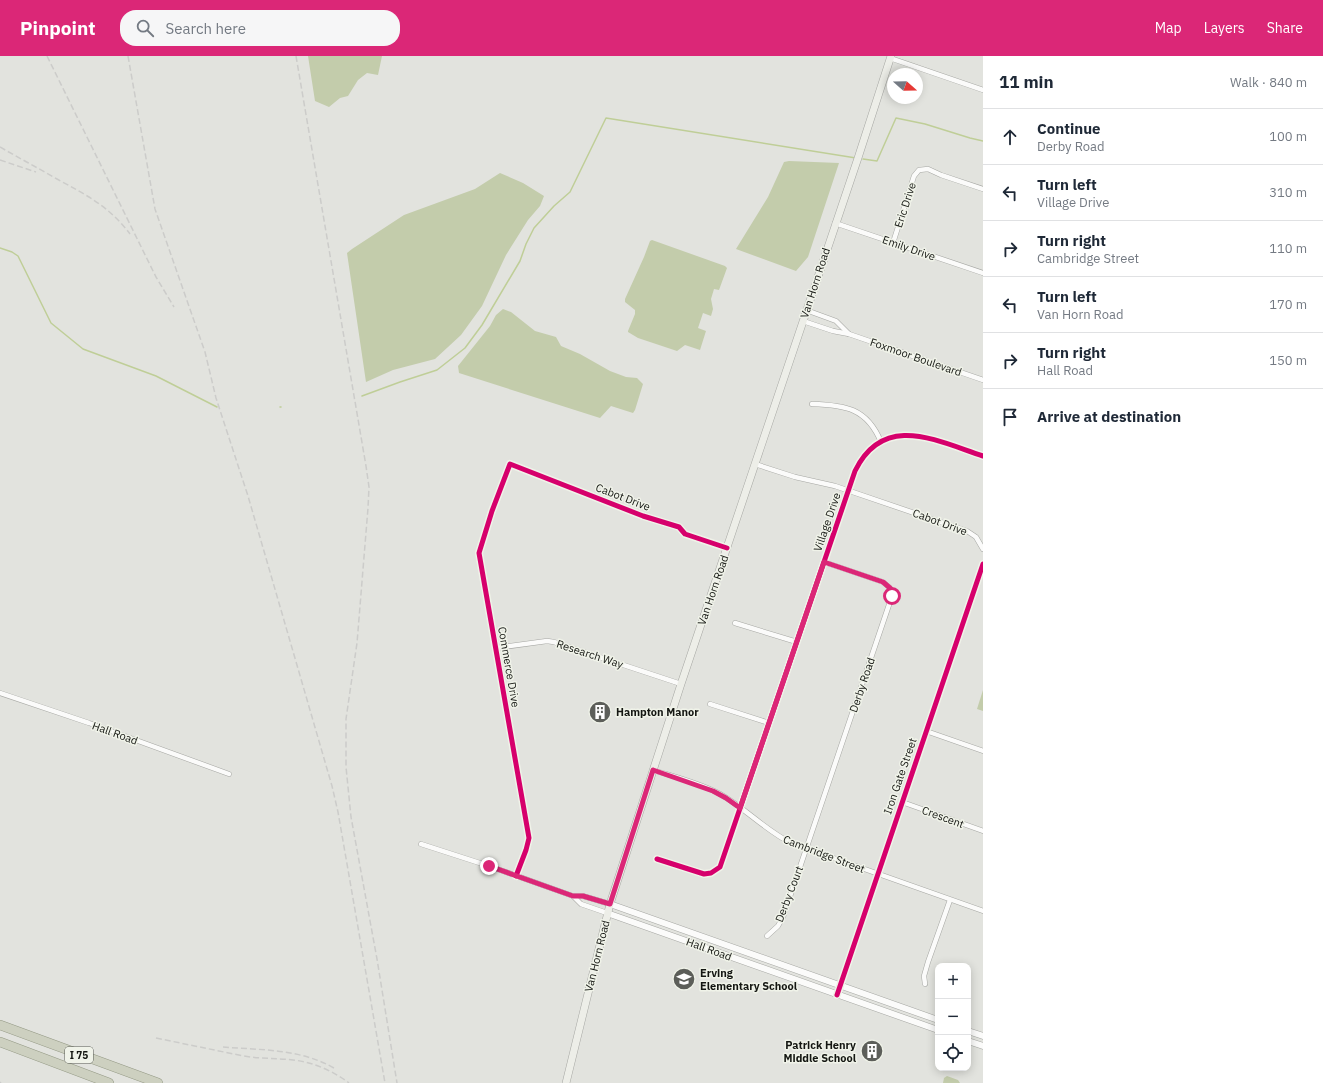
<!DOCTYPE html>
<html lang="en">
<head>
<meta charset="utf-8">
<style>
  body { margin:0; font-family:"IBM Plex Sans",sans-serif; background:#f6f6f7; color:#1f2937 }
  .controls { position:absolute; right:12px; bottom:12px; display:grid; overflow:hidden; border-radius:8px; box-shadow:0 2px 10px #0003 }
  .controls button { width:36px; height:36px; display:grid; place-items:center; padding:0; border:0; border-bottom:1px solid #e0e1e3; background:#fff; color:#1f2937; font:20px sans-serif }
  .compass { position:absolute; left:887px; top:12px; width:36px; height:36px; border-radius:50%; background:#fff; box-shadow:0 2px 10px #0003; rotate:110deg }
  .stop { position:absolute; width:12px; height:12px; margin:-9px; border:3px solid #db2777; border-radius:50%; background:#fff }
  .stop.end { background:#db2777; border-color:#fff; box-shadow:0 1px 4px #0008 }
  .list { margin:0; padding:0; list-style:none }
  h2 { display:flex; justify-content:space-between; align-items:center; height:52px; margin:0; padding:0 16px; font-size:17px }
  h2 small { font-size:13px; font-weight:400; color:#747a83 }
  .list li { display:grid; grid-template-columns:26px 1fr auto; gap:12px; align-items:center; box-sizing:border-box; height:56px; padding:0 16px; border-top:1px solid #e0e1e3 }
  .list b { display:block; font-size:15px; white-space:nowrap }
  .list p { margin:0; font-size:13px; white-space:nowrap; color:#747a83 }
  .list em { font-size:13px; font-style:normal; color:#747a83 }
  .icon { flex:none; width:22px; height:22px; fill:none; stroke:currentColor; stroke-width:2; stroke-linecap:round; stroke-linejoin:round }
  .map { position:relative; flex:none; width:983px; height:1027px; overflow:hidden }
  header { display:flex; align-items:center; gap:24px; box-sizing:border-box; height:56px; padding:0 20px; background:#db2777; color:#fff }
  header strong { font-size:19px }
  nav { display:flex; gap:22px; margin-inline-start:auto; font-size:14px }
  .search { width:280px; height:36px; background:#f6f6f7; display:flex; align-items:center; gap:10px; box-sizing:border-box; padding:0 14px; border-radius:16px; color:#747a83; font-size:15px }
  main { display:flex }
  aside { flex:1; background:#fff }
  .map>svg:first-child { display:block }
  .green { fill:#c3ccab }
  .lines { fill:none; stroke-linecap:round; stroke-linejoin:round }
  .stream { stroke:#bfce97; stroke-width:1.5 }
  .minor-casing { stroke:#a6a7a3; stroke-width:5.5 }
  .tertiary-casing { stroke:#a6a7a3; stroke-width:7 }
  .secondary-casing { stroke:#a6a7a3; stroke-width:8 }
  .motorway-casing { stroke:#949985; stroke-width:10 }
  .minor { stroke:#fbfbfa; stroke-width:4.5 }
  .tertiary { stroke:#fbfbfa; stroke-width:6 }
  .secondary { stroke:#edeee8; stroke-width:7 }
  .motorway { stroke:#cdd0c0; stroke-width:9 }
  .rail { stroke:#ccccca; stroke-width:1.5; stroke-dasharray:6 3; stroke-linecap:butt }
  .cycleway-casing { stroke:#f0f3e9; stroke-width:8 }
  .cycleway { stroke:#d6006c; stroke-width:5 }
  .route { stroke:#db2777; stroke-width:5 }
  .labels { text-anchor:middle; stroke-width:3; stroke-linejoin:round; paint-order:stroke }
  .shield { fill:#f0f3e9; stroke:#565852; stroke-width:1 }
  .shield-label { font-size:10px; font-weight:bold; fill:#141612 }
  .street-label { font-size:11px; fill:#141612; stroke:#f0f3e9 }
  .poi-label { font-size:11px; font-weight:bold; fill:#141612; stroke:#f0f3e9; text-anchor:start }
</style>
</head>
<body>
<header>
<strong>Pinpoint</strong>
<div class="search"><svg class="icon" aria-label="search" viewBox="0 0 24 24"><circle cx="10" cy="10" r="6"/><path d="M15 15l6 6"/></svg>Search here</div>
<nav><a>Map</a><a>Layers</a><a>Share</a></nav>
</header>
<main>
<div class="map">
<svg width="983" height="1027" viewBox="0 0 983 1027">
  <rect width="100%" height="100%" fill="#e2e3de"/>
  <g class="green">
    <polygon points="308,0 382,0 378,19 367,17 358,24 348,40 340,42 329,51 315,45"/>
    <polygon points="789,105 839,107 808,201 796,215 736,193 768,141 784,106"/>
    <polygon points="500,117 523,127 544,140 540,150 528,164 506,199 482,250 461,279 435,303 393,314 366,326 347,197 352,193 404,159 475,133"/>
    <polygon points="652,184 725,210 727,212 719,234 714,233 711,243 713,253 711,260 703,257 698,272 706,275 700,294 685,289 677,295 638,282 628,276 628,275 635,258 635,254 625,246 625,243 644,201 650,185"/>
    <polygon points="503,253 511,256 535,275 556,281 561,290 580,298 610,315 626,321 637,322 643,328 635,354 633,357 611,350 600,362 459,317 458,310 490,270 496,259"/>
    <polygon points="983,634 983,655 977,653"/>
    <polygon points="947,1020 958,1024 960,1027 943,1027 944,1022"/>
  </g>
  <g class="lines">
    <g class="stream">
      <polyline points="863,103 877,105 896,62 925,68 970,82 983,85"/>
      <polyline points="0,192 12,196 18,200 51,267 83,293 156,320 217,351"/>
      <polyline points="362,340 400,326 437,314 465,292 482,269 520,205 526,188 534,172 554,150 570,136 606,62 856,102"/>
      <polyline points="280,351 281,351"/>
    </g>
    <g class="minor-casing">
      <g id="minor">
        <polyline points="890,2 983,34"/>
        <polyline points="835,167 983,217"/>
        <polyline points="893,187 914,120 919,114 928,113 941,119 983,133"/>
        <polyline points="806,254 836,265 849,278"/>
        <polyline points="803,265 833,275 849,278 983,324"/>
        <path d="M812,348c33,1 55,4 69,38"/>
        <polyline points="755,408 795,421 835,430 967,475 976,481 983,493"/>
        <polyline points="735,567 797,586"/>
        <polyline points="496,592 547,585 554,586 681,628"/>
        <polyline points="0,637 89,667 229,718"/>
        <polyline points="710,648 769,667"/>
        <polyline points="926,675 983,695"/>
        <path d="M653,714c22,7 47,13 67,24 25,14 45,36 71,49l192,68"/>
        <polyline points="902,746 983,775"/>
        <polyline points="421,788 489,810 573,840 581,848 607,857"/>
        <path d="M657,803l47,15 7,-1 9,-6 135,-396c29,-59 82,-30 128,-15"/>
        <polyline points="516,820 526,794 529,782 479,497 492,455 510,408 643,460 679,471 685,478 727,492"/>
        <polyline points="573,840 583,840 610,848"/>
        <polyline points="767,880 778,870 783,861 892,540 890,532 883,526 824,506"/>
        <polyline points="925,928 924,920 928,906 950,844"/>
        <polyline points="837,939 983,508"/>
      </g>
    </g>
    <g class="tertiary-casing">
      <g id="tertiary">
        <polyline points="610,848 938,964"/>
        <polyline points="607,857 938,974"/>
        <polyline points="968,975 983,980"/>
        <polyline points="968,985 983,990"/>
      </g>
    </g>
    <g class="secondary-casing">
      <polyline id="secondary" points="566,1027 610,848 681,628 858,102 891,0"/>
    </g>
    <g class="motorway-casing">
      <g id="motorway">
        <polyline points="0,969 158,1027"/>
        <polyline points="0,986 109,1027"/>
      </g>
    </g>
    <use href="#minor" class="minor"/>
    <use href="#tertiary" class="tertiary"/>
    <use href="#secondary" class="secondary"/>
    <use href="#motorway" class="motorway"/>
    <g class="rail">
      <polyline points="47,0 156,221 174,251"/>
      <polyline points="128,0 155,153 205,296 216,342 248,440 332,730 338,756 385,1027"/>
      <polyline points="296,0 366,410 369,431 368,452 357,587 346,663 346,711 351,761 377,903 397,1027"/>
      <path d="M0,91c19,11 38,21 57,32 29,16 52,27 73,55"/>
      <polyline points="0,104 36,116"/>
      <path d="M156,982c29,6 58,12 88,18 16,3 32,2 49,4 20,2 40,11 56,23"/>
      <path d="M223,991c38,3 78,2 111,21"/>
      <polyline points="0,1026 1,1027"/>
    </g>
    <g class="cycleway-casing">
      <g id="cycleway">
        <path d="M657,803l47,15 7,-1 9,-6 135,-396c29,-59 82,-30 128,-15"/>
        <polyline points="516,820 526,794 529,782 479,497 492,455 510,408 643,460 679,471 685,478 727,492"/>
        <polyline points="837,939 983,508"/>
      </g>
    </g>
    <use href="#cycleway" class="cycleway"/>
  </g>
  <g class="lines">
    <polyline class="route" points="489,810 573,840 583,840 610,848 653,714 713,735 726,742 740,752 824,506 883,526 890,532 892,540"/>
  </g>
  <defs>
    <g id="building-disc" transform="scale(1.15)"><circle r="9.5" fill="#5c5e59" stroke="#f0f3e9"/><path d="M-4-6H4V6H1V3H-1V6H-4ZM-2.5-4.3h1.7v1.8h-1.7ZM.8-4.3h1.7v1.8H.8ZM-2.5-1h1.7V.8h-1.7ZM.8-1h1.7V.8H.8Z" fill="#fff"/></g>
    <g id="school-disc" transform="scale(1.15)"><circle r="9.5" fill="#5c5e59" stroke="#f0f3e9"/><path d="M0-5L7-2L0 1L-7-2ZM-4 1L0 2.5L4 1V4Q0 6-4 4Z" fill="#fff"/></g>
  </defs>
  <g fill-rule="evenodd">
    <use href="#building-disc" x="600" y="656"/>
    <use href="#school-disc" x="684" y="923"/>
    <use href="#building-disc" x="872" y="995"/>
  </g>
  <g class="labels">
    <rect class="shield" x="65" y="991" width="28" height="16" rx="3"/>
    <g class="shield-label">
      <text x="79" y="1003">I 75</text>
    </g>
    <g class="street-label">
      <text transform="translate(905 149) rotate(-72)" y="4">Eric Drive</text>
      <text transform="translate(909 192) rotate(19)" y="4">Emily Drive</text>
      <text transform="translate(815 227) rotate(-72)" y="4">Van Horn Road</text>
      <text transform="translate(916 301) rotate(19)" y="4">Foxmoor Boulevard</text>
      <text transform="translate(623 441) rotate(21)" y="4">Cabot Drive</text>
      <text transform="translate(827 466) rotate(-71)" y="4">Village Drive</text>
      <text transform="translate(940 466) rotate(20)" y="4">Cabot Drive</text>
      <text transform="translate(713 534) rotate(-71)" y="4">Van Horn Road</text>
      <text transform="translate(590 598) rotate(18)" y="4">Research Way</text>
      <text transform="translate(509 611) rotate(80)" y="4">Commerce Drive</text>
      <text transform="translate(862 629) rotate(-71)" y="4">Derby Road</text>
      <text transform="translate(115 677) rotate(20)" y="4">Hall Road</text>
      <text transform="translate(900 720) rotate(-71)" y="4">Iron Gate Street</text>
      <text transform="translate(943 761) rotate(20)" y="4">Crescent</text>
      <text transform="translate(824 798) rotate(21)" y="4">Cambridge Street</text>
      <text transform="translate(789 838) rotate(-69)" y="4">Derby Court</text>
      <text transform="translate(709 893) rotate(20)" y="4">Hall Road</text>
      <text transform="translate(597 900) rotate(-76)" y="4">Van Horn Road</text>
    </g>
    <g class="poi-label">
      <text x="616" y="660">Hampton Manor</text>
      <text x="700" y="921">Erving<tspan x="700" dy="13">Elementary School</tspan></text>
      <text x="856" y="993" text-anchor="end">Patrick Henry<tspan x="856" dy="13">Middle School</tspan></text>
    </g>
  </g>
</svg>
<div class="controls">
<button>+</button>
<button>−</button>
<button><svg class="icon" aria-label="locate" viewBox="0 0 24 24"><circle cx="12" cy="12" r="6"/><path d="M12 2v4M12 18v4M2 12h4M18 12h4"/></svg></button>
</div>
<svg class="compass" viewBox="-18 -18 36 36"><path d="M0-13l5 13h-10z" fill="#e53935"/><path d="M0 13l5-13h-10z" fill="#747a83"/></svg>
<div class="stop" style="left:892px;top:540px"></div>
<div class="stop end" style="left:489px;top:810px"></div>
</div>
<aside>
<h2>11 min<small>Walk · 840 m</small></h2>
<ul class="list">
<li><svg class="icon" aria-label="ahead" viewBox="0 0 24 24"><path d="M12 20V5M6 11l6-6 6 6"/></svg><div><b>Continue</b><p>Derby Road</p></div><em>100 m</em></li>
<li><svg class="icon" aria-label="left" viewBox="0 0 24 24"><path d="M17 20v-9H6M10 6l-5 5 5 5"/></svg><div><b>Turn left</b><p>Village Drive</p></div><em>310 m</em></li>
<li><svg class="icon" aria-label="right" viewBox="0 0 24 24"><path d="M7 20v-9h11M14 6l5 5-5 5"/></svg><div><b>Turn right</b><p>Cambridge Street</p></div><em>110 m</em></li>
<li><svg class="icon" aria-label="left" viewBox="0 0 24 24"><path d="M17 20v-9H6M10 6l-5 5 5 5"/></svg><div><b>Turn left</b><p>Van Horn Road</p></div><em>170 m</em></li>
<li><svg class="icon" aria-label="right" viewBox="0 0 24 24"><path d="M7 20v-9h11M14 6l5 5-5 5"/></svg><div><b>Turn right</b><p>Hall Road</p></div><em>150 m</em></li>
<li><svg class="icon" aria-label="arrive" viewBox="0 0 24 24"><path d="M6 21V4h12l-3 4 3 4H6"/></svg><div><b>Arrive at destination</b></div></li>
</ul>
</aside>
</main>
</body>
</html>
